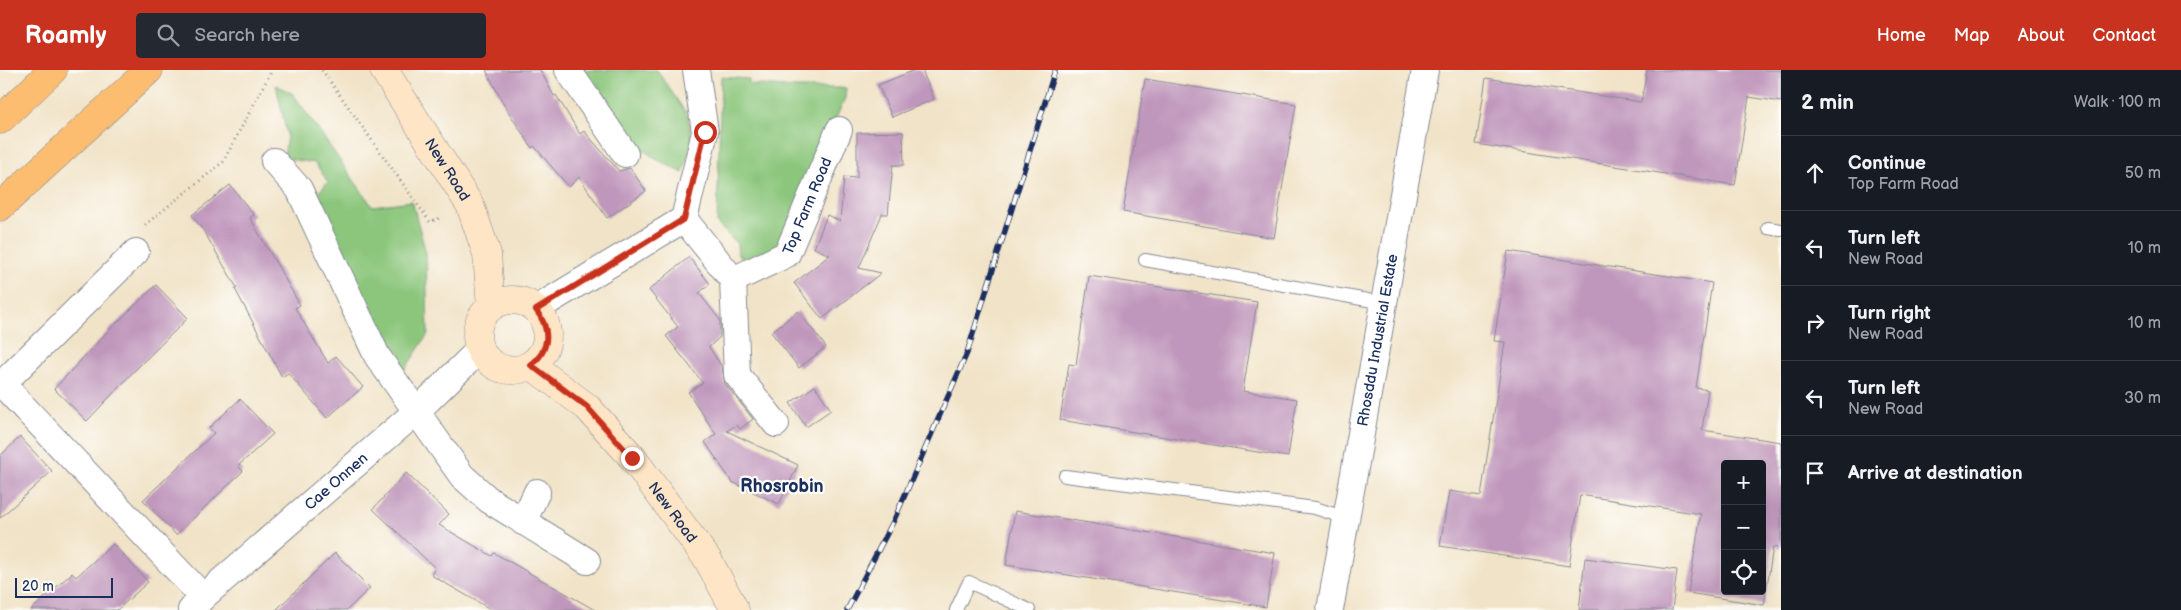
<!DOCTYPE html>
<html lang="en">
<head>
<meta charset="utf-8">
<style>
  body { margin:0; font-family:"Balsamiq Sans",sans-serif; background:#242831; color:#f1f3f6 }
  .controls { position:absolute; right:15px; bottom:15px; display:grid; overflow:hidden; border-radius:5px; box-shadow:0 5px 20px #0002 }
  .controls button { width:45px; height:45px; display:grid; place-items:center; padding:0; border:0; border-bottom:1px solid #363941; background:#171b24; color:#f1f3f6; font:25px sans-serif }
  .scale { position:absolute; left:15px; bottom:12px; width:98px; box-sizing:border-box; padding-left:5px; border:2px solid #1b2f5e; border-top:0; font-size:14px; line-height:18px; white-space:nowrap; color:#1b2f5e; -webkit-text-stroke:4px #fdfcf7; paint-order:stroke }
  .stop { position:absolute; width:15px; height:15px; margin:-11px; border:4px solid #c8321e; border-radius:50%; background:#fff }
  .stop.end { background:#c8321e; border-color:#fff; box-shadow:0 1px 5px #0008 }
  .list { margin:0; padding:0; list-style:none }
  h2 { display:flex; justify-content:space-between; align-items:center; height:65px; margin:0; padding:0 20px; font-size:21px }
  h2 small { font-size:16px; font-weight:400; color:#9ea1a6 }
  .list li { display:grid; grid-template-columns:32px 1fr auto; gap:15px; align-items:center; box-sizing:border-box; height:75px; padding:0 20px; border-top:1px solid #363941 }
  .list b { display:block; font-size:19px; white-space:nowrap }
  .list p { margin:0; font-size:16px; white-space:nowrap; color:#9ea1a6 }
  .list em { font-size:16px; font-style:normal; color:#9ea1a6 }
  .icon { flex:none; width:28px; height:28px; fill:none; stroke:currentColor; stroke-width:2; stroke-linecap:round; stroke-linejoin:round }
  .map { position:relative; flex:none; width:1781px; height:540px; overflow:hidden }
  header { display:flex; align-items:center; gap:30px; box-sizing:border-box; height:70px; padding:0 25px; background:#c8321e; color:#fff }
  header strong { font-size:24px }
  nav { display:flex; gap:28px; margin-inline-start:auto; font-size:18px }
  .search { width:350px; height:45px; background:#242831; display:flex; align-items:center; gap:12px; box-sizing:border-box; padding:0 18px; border-radius:5px; color:#9ea1a6; font-size:19px }
  main { display:flex }
  aside { flex:1; background:#171b24 }
  .map>svg:first-child { display:block }
  .green { fill:#8bc67b; stroke:#537a6c }
  .building { fill:#bf96bc; fill-rule:evenodd }
  .lines { fill:none; stroke-linecap:round; stroke-linejoin:round }
  .service-casing { stroke:#868992; stroke-width:14 }
  .minor-casing { stroke:#868992; stroke-width:28 }
  .secondary-casing { stroke:#868992; stroke-width:29 }
  .trunk-casing { stroke:#868992; stroke-width:29 }
  .path { stroke:#868992; stroke-width:3; stroke-dasharray:1 4; stroke-linecap:butt }
  .service { stroke:#fff; stroke-width:12 }
  .minor { stroke:#fff; stroke-width:26 }
  .secondary { stroke:#fee5c5; stroke-width:28 }
  .trunk { stroke:#fcbd6f; stroke-width:28 }
  .rail-casing { stroke:#1b2f5e; stroke-width:5.5 }
  .rail { stroke:#fdfcf7; stroke-width:4; stroke-dasharray:11; stroke-linecap:butt }
  .route { stroke:#c8321e; stroke-width:6 }
  .labels { text-anchor:middle; stroke-width:4.5; stroke-linejoin:round; paint-order:stroke }
  .street-label { font-size:15px; fill:#1b2f5e; stroke:#fdfcf7 }
  .quarter-label { font-size:18px; font-weight:bold; fill:#1b2f5e; stroke:#fdfcf7 }
</style>
</head>
<body>
<header>
<strong>Roamly</strong>
<div class="search"><svg class="icon" aria-label="search" viewBox="0 0 24 24"><circle cx="10" cy="10" r="6"/><path d="M15 15l6 6"/></svg>Search here</div>
<nav><a>Home</a><a>Map</a><a>About</a><a>Contact</a></nav>
</header>
<main>
<div class="map">
<svg width="1781" height="540" viewBox="0 0 1781 540">
  <rect width="100%" height="100%" fill="#fdfcf7"/>
  <filter id="ink" filterUnits="userSpaceOnUse"><feTurbulence type="fractalNoise" baseFrequency=".02" numOctaves="2"/><feDisplacementMap in="SourceGraphic" scale="10" xChannelSelector="R" yChannelSelector="G"/><feConvolveMatrix kernelMatrix="1 2 1 2 8 2 1 2 1" color-interpolation-filters="sRGB"/></filter>
  <filter id="wash" filterUnits="userSpaceOnUse"><feTurbulence type="fractalNoise" baseFrequency=".0096" numOctaves="4" result="noise"/><feDisplacementMap in="SourceGraphic" scale="20" xChannelSelector="R" yChannelSelector="G"/><feGaussianBlur stdDeviation="1.12" result="paint"/><feColorMatrix in="noise" values="0 0 0 0 0 0 0 0 0 0 0 0 0 0 0 0 0 1.4 0 .05"/><feComposite in="paint" operator="in"/></filter>
  <g filter="url(#wash)">
    <rect width="100%" height="100%" fill="#f1e3c7"/>
    <g class="green">
      <polygon points="581,0 657,0 688,46 692,70 683,103 654,88 626,65"/>
      <polygon points="721,7 749,9 749,14 796,18 846,18 845,28 780,173 749,190 738,185 737,174 717,154"/>
      <polygon points="276,15 293,24 372,136 412,131 426,183 428,264 404,301 373,256 317,124 328,112 315,93 284,88 287,65"/>
    </g>
    <g id="blocks">
      <g class="building">
        <polygon points="486,0 540,0 554,26 556,25 580,64 584,61 619,101 630,98 646,121 607,148 579,107 569,117 534,76 532,78 504,35"/>
        <polygon points="915,0 922,0 934,29 892,47 878,15"/>
        <polygon points="1647,0 1781,0 1781,32 1749,27 1735,115 1476,74 1486,8 1641,32"/>
        <polygon points="1145,9 1296,34 1274,168 1123,142"/>
        <polygon points="903,62 904,95 893,95 888,144 882,144 859,198 881,203 822,249 794,213 830,185 814,178 827,145 840,151 844,107 857,108 857,63"/>
        <polygon points="230,115 254,145 250,148 300,235 295,238 328,293 336,286 363,317 327,348 288,303 282,307 235,219 237,218 203,160 192,145"/>
        <path d="M1508,181l204,32 -16,105 12,2 -6,40 79,12v106l-8,-1 -9,58 -76,-12 13,-79 -121,-19 -11,71 -129,-20 9,-55 32,5 24,-154 -11,-1zM1725,394h37v127h-37z"/>
        <polygon points="689,187 710,214 699,223 720,250 720,267 709,277 722,297 725,314 753,349 740,359 737,355 727,361 798,395 779,434 732,412 705,372 716,364 688,322 703,313 666,266 678,257 649,220"/>
        <polygon points="1089,206 1257,232 1243,321 1297,329 1288,387 1060,350 1069,294 1076,295"/>
        <polygon points="156,215 188,248 134,301 87,351 54,319 106,263"/>
        <polygon points="798,241 826,277 799,298 771,262"/>
        <polygon points="815,316 831,340 806,357 790,333"/>
        <polygon points="240,329 273,364 238,396 243,401 176,465 143,430 214,363 209,358"/>
        <polygon points="20,367 52,401 0,448 0,386"/>
        <polygon points="406,403 449,444 439,455 492,486 494,483 595,540 492,540 431,505 435,498 373,439"/>
        <polygon points="1015,441 1275,483 1266,537 1006,495"/>
        <polygon points="113,474 148,512 117,540 31,540 72,503 76,507"/>
        <polygon points="335,483 370,518 347,540 276,540"/>
        <polygon points="1585,488 1677,500 1672,540 1579,540"/>
      </g>
    </g>
  </g>
  <g filter="url(#ink)">
    <use href="#blocks" fill-opacity="0" stroke="#868992" stroke-width="1"/>
    <g class="lines">
      <g class="service-casing">
        <g id="service">
          <polyline points="1768,158 1781,160"/>
          <polyline points="1145,190 1384,233"/>
          <polyline points="1065,406 1315,438 1346,448"/>
          <polyline points="956,540 969,512 1029,540"/>
        </g>
      </g>
      <g class="minor-casing">
        <g id="minor">
          <polyline points="568,0 625,84"/>
          <polyline points="274,91 299,119 377,286 462,406 489,430 587,491"/>
          <polyline points="684,149 733,210 737,305 776,354"/>
          <path id="s1" d="M733,210l54,-26 52,-124"/>
          <polyline points="536,239 684,149 705,62 696,0"/>
          <polyline points="2,314 203,527"/>
          <polyline points="0,316 136,182"/>
          <polyline points="523,452 537,422"/>
          <path id="s2" d="M191,540l12,-13 214,-186 62,-61"/>
          <path id="s3" d="M1330,540l95,-540"/>
        </g>
      </g>
      <g class="secondary-casing">
        <g id="secondary">
          <path id="s4" d="M384,0l86,135 17,49 4,53"/>
          <circle cx="512" cy="265" r="35"/>
          <path id="s5" d="M531,295l56,42 45,50 76,103 27,50"/>
        </g>
      </g>
      <g class="trunk-casing">
        <g id="trunk">
          <polyline points="0,50 53,0"/>
          <polyline points="0,137 149,0"/>
        </g>
      </g>
      <g class="path">
        <polyline points="322,0 430,152 442,147"/>
        <polyline points="145,155 223,92 272,0"/>
      </g>
      <use href="#service" class="service"/>
      <use href="#minor" class="minor"/>
      <use href="#secondary" class="secondary"/>
      <use href="#trunk" class="trunk"/>
      <g class="rail-casing">
        <polyline id="rail" points="847,540 894,450 967,283 1055,0"/>
      </g>
      <use href="#rail" class="rail"/>
    </g>
  </g>
  <g class="lines" filter="url(#ink)">
    <path class="route" d="M632,388l-45,-51 -56,-42c19,-15 20,-36 5,-55l148,-91 21,-87"/>
  </g>
  <g class="labels">
    <g class="street-label">
      <text dy="5" stroke="none"><textPath href="#s4" startOffset="118">New Road</textPath></text>
      <text dy="5" stroke="none"><textPath href="#s1" startOffset="112">Top Farm Road</textPath></text>
      <text dy="5" stroke="none"><textPath href="#s3" startOffset="274">Rhosddu Industrial Estate</textPath></text>
      <text dy="5" stroke="none"><textPath href="#s2" startOffset="194">Cae Onnen</textPath></text>
      <text dy="5" stroke="none"><textPath href="#s5" startOffset="206">New Road</textPath></text>
    </g>
    <g class="quarter-label">
      <text x="782" y="422">Rhosrobin</text>
    </g>
  </g>
</svg>
<div class="controls">
<button>+</button>
<button>−</button>
<button><svg class="icon" aria-label="locate" viewBox="0 0 24 24"><circle cx="12" cy="12" r="6"/><path d="M12 2v4M12 18v4M2 12h4M18 12h4"/></svg></button>
</div>
<div class="scale">20 m</div>
<div class="stop" style="left:705px;top:62px"></div>
<div class="stop end" style="left:632px;top:388px"></div>
</div>
<aside>
<h2>2 min<small>Walk · 100 m</small></h2>
<ul class="list">
<li><svg class="icon" aria-label="ahead" viewBox="0 0 24 24"><path d="M12 20V5M6 11l6-6 6 6"/></svg><div><b>Continue</b><p>Top Farm Road</p></div><em>50 m</em></li>
<li><svg class="icon" aria-label="left" viewBox="0 0 24 24"><path d="M17 20v-9H6M10 6l-5 5 5 5"/></svg><div><b>Turn left</b><p>New Road</p></div><em>10 m</em></li>
<li><svg class="icon" aria-label="right" viewBox="0 0 24 24"><path d="M7 20v-9h11M14 6l5 5-5 5"/></svg><div><b>Turn right</b><p>New Road</p></div><em>10 m</em></li>
<li><svg class="icon" aria-label="left" viewBox="0 0 24 24"><path d="M17 20v-9H6M10 6l-5 5 5 5"/></svg><div><b>Turn left</b><p>New Road</p></div><em>30 m</em></li>
<li><svg class="icon" aria-label="arrive" viewBox="0 0 24 24"><path d="M6 21V4h12l-3 4 3 4H6"/></svg><div><b>Arrive at destination</b></div></li>
</ul>
</aside>
</main>
</body>
</html>
